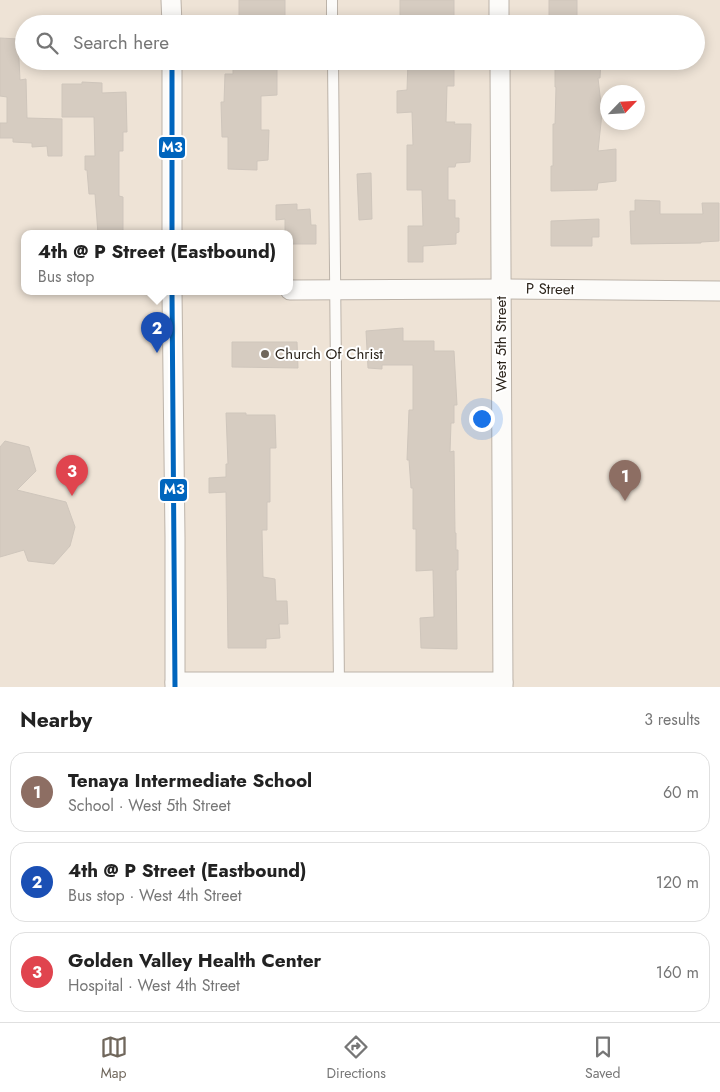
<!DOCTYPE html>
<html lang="en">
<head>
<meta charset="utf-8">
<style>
  body { margin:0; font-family:Jost,sans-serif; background:#f2f2f2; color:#222 }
  .compass { position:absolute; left:600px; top:85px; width:45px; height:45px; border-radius:50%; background:#fff; box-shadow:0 2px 12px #0003; rotate:65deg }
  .you { position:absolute; left:481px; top:418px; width:18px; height:18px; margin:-12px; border:4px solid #fff; border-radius:50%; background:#1a73e8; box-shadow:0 0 0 8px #1a73e833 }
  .badge { display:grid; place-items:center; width:32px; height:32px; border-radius:50%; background:#70675c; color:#fff; font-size:16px; font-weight:700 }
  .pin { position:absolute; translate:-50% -41px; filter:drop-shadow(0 1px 2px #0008) }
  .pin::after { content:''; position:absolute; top:26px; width:18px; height:15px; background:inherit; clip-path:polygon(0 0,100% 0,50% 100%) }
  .popup { position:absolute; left:21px; top:230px; width:272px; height:65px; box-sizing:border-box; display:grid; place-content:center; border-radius:10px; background:#fff; filter:drop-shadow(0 1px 4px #0005); font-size:16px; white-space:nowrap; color:#767676 }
  .popup b { font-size:19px; color:#222 }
  .popup::after { content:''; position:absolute; left:50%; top:100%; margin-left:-10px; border:10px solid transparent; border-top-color:#fff }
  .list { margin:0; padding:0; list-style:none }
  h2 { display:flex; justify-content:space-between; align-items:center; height:65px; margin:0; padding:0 20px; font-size:21px }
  h2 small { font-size:16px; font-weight:400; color:#767676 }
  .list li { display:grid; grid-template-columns:32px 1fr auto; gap:15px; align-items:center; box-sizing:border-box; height:80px; margin:0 10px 10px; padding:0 10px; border:1px solid #e0e0e0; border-radius:15px }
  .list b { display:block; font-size:19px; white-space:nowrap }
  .list p { margin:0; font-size:16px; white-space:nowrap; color:#767676 }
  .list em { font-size:16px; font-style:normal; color:#767676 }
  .icon { flex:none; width:28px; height:28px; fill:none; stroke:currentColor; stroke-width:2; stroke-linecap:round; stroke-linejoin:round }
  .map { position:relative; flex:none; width:720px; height:687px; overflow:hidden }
  .search { position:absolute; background:#fff; box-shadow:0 2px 12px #0003; left:15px; right:15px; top:15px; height:55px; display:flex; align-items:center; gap:12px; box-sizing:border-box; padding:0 18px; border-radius:28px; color:#767676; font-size:19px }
  .sheet { height:335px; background:#fff }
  nav { display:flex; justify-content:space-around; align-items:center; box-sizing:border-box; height:70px; border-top:1px solid #e0e0e0; background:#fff; font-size:14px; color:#767676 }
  nav a { display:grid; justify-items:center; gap:2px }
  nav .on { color:#70675c }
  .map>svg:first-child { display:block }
  .building { fill:#d6ccc1; stroke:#cfc6bc }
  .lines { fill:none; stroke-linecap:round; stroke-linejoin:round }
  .service-casing { stroke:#bcb3a9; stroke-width:12 }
  .minor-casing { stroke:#bcb3a9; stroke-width:21 }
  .service { stroke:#fcfbf9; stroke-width:10 }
  .minor { stroke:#fcfbf9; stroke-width:19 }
  .bus-1-casing { stroke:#fff; stroke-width:9 }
  .bus-1 { stroke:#0065bd; stroke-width:5 }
  .poi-dot { fill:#70675c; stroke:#fff; stroke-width:2 }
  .labels { text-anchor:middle; stroke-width:4; stroke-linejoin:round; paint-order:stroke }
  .street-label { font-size:15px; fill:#2c241b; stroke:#fff }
  .poi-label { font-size:15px; fill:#2c241b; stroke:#fff; text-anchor:start }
  .line-badge { stroke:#fff; stroke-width:2 }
  .badge-label { font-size:14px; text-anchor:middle; font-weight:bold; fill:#fff }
</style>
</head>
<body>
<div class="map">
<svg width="720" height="687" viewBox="0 0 720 687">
  <rect width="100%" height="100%" fill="#eee3d6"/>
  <g class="building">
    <rect x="239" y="0" width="46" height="24"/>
    <polygon points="400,0 454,0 454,16 438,17 438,24 400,24"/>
    <rect x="549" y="0" width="28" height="24"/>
    <polygon points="0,38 18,39 20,80 26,79 27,118 62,119 62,156 48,156 47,146 32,147 32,143 13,142 13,138 0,138 0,123 7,123 7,97 0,96"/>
    <polygon points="277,61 277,95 261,96 261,130 269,130 268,160 257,161 257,170 228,169 228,137 222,137 221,102 224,102 225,74 233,74 233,62"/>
    <polygon points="408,61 448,61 448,69 454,69 454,86 447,86 446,122 455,122 454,124 471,124 470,162 456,163 455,167 448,167 448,200 455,200 455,218 459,218 459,232 456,233 456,244 423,246 423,262 408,262 408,226 423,226 422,190 407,190 407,145 413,145 412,112 397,113 397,91 407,90"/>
    <polygon points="555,61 601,61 600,78 598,78 602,113 598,151 616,149 616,181 598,183 597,190 551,191 551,166 553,166 553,124 555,124 556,87 555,87"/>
    <polygon points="82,82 102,83 102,93 126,92 127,132 123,132 123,151 119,151 119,196 123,197 123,234 98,234 95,194 89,194 87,170 85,170 85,156 95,156 94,117 62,117 62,84 82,84"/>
    <polygon points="371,173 372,219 359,220 357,174"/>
    <polygon points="635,200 660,201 660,214 703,214 702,203 719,203 719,241 701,242 701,243 631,244 630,211 635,211"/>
    <polygon points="297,204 297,210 310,209 311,225 316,225 316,244 290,244 290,234 285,234 285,219 276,220 276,205"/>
    <polygon points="599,219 599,237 592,237 592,246 551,246 551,221"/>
    <polygon points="403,328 403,341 434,341 434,351 454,351 457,405 454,405 454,423 451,423 450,452 454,451 455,533 456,533 456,550 458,550 458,570 456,570 457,649 421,648 420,618 434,617 433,570 416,571 416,529 413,529 413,488 411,488 409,460 407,460 409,410 413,410 413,365 382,365 382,369 368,368 366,331"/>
    <polygon points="232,342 297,342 298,368 232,367"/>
    <polygon points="226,413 246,413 246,415 275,415 276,448 270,448 270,502 267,502 267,530 262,530 263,577 275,579 276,601 287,601 288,624 279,624 280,638 266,639 266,648 228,648 226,492 209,493 209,478 226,477 226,464 228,464"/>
    <polygon points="5,441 29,447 36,471 17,490 66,502 75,527 70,546 54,564 28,561 24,550 0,557 0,447"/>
  </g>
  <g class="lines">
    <g class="service-casing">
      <g id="service">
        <polyline points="332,0 332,24"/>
        <polyline points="333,61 339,685"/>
      </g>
    </g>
    <g class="minor-casing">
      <g id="minor">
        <polyline points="171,0 172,24"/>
        <polyline points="499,0 499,24"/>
        <polyline points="500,61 503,687"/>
        <polyline points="172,234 172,61"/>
        <polyline points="290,290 502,289 720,291"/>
        <polyline points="172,292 175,537 175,687"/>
        <polyline points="175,682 503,682"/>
      </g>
    </g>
    <use href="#service" class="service"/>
    <use href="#minor" class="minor"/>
    <g class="bus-1-casing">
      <g id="bus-1">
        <polyline points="172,61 172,234"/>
        <polyline points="172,292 175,687"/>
      </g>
    </g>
    <use href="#bus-1" class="bus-1"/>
  </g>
  <circle class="poi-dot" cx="265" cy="354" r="5"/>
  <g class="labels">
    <g class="street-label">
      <text transform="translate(550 289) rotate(1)" y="5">P Street</text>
      <text transform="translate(501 344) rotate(-90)" y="5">West 5th Street</text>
    </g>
    <g class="poi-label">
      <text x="275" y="359">Church Of Christ</text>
    </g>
  </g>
  <g class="line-badge">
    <rect x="158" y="136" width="28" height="23" rx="5" fill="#0065bd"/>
    <rect x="159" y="478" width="29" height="24" rx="5" fill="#0065bd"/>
  </g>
  <g class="badge-label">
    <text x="172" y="152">M3</text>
    <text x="174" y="494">M3</text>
  </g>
</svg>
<svg class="compass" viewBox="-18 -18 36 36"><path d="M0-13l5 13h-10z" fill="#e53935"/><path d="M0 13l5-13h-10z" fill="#767676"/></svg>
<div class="you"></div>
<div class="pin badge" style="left:625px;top:501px;background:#8d6e63">1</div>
<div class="pin badge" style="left:157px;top:353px;background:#1a4fb4">2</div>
<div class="popup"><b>4th @ P Street (Eastbound)</b>Bus stop</div>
<div class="pin badge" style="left:72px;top:496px;background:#e0444e">3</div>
<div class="search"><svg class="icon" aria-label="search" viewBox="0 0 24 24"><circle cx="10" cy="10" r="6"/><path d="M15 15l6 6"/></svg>Search here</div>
</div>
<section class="sheet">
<h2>Nearby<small>3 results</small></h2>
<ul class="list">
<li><span class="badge" style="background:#8d6e63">1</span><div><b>Tenaya Intermediate School</b><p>School · West 5th Street</p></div><em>60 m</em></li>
<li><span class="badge" style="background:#1a4fb4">2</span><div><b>4th @ P Street (Eastbound)</b><p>Bus stop · West 4th Street</p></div><em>120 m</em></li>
<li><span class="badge" style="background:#e0444e">3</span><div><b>Golden Valley Health Center</b><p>Hospital · West 4th Street</p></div><em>160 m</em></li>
</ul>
</section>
<nav>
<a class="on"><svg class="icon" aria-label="map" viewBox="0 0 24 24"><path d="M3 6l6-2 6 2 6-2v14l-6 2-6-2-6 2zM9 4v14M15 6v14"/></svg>Map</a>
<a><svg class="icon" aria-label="directions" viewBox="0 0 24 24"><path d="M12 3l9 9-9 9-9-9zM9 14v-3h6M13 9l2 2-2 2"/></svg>Directions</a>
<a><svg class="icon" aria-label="saved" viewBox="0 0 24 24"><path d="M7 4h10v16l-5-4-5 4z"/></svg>Saved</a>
</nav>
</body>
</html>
